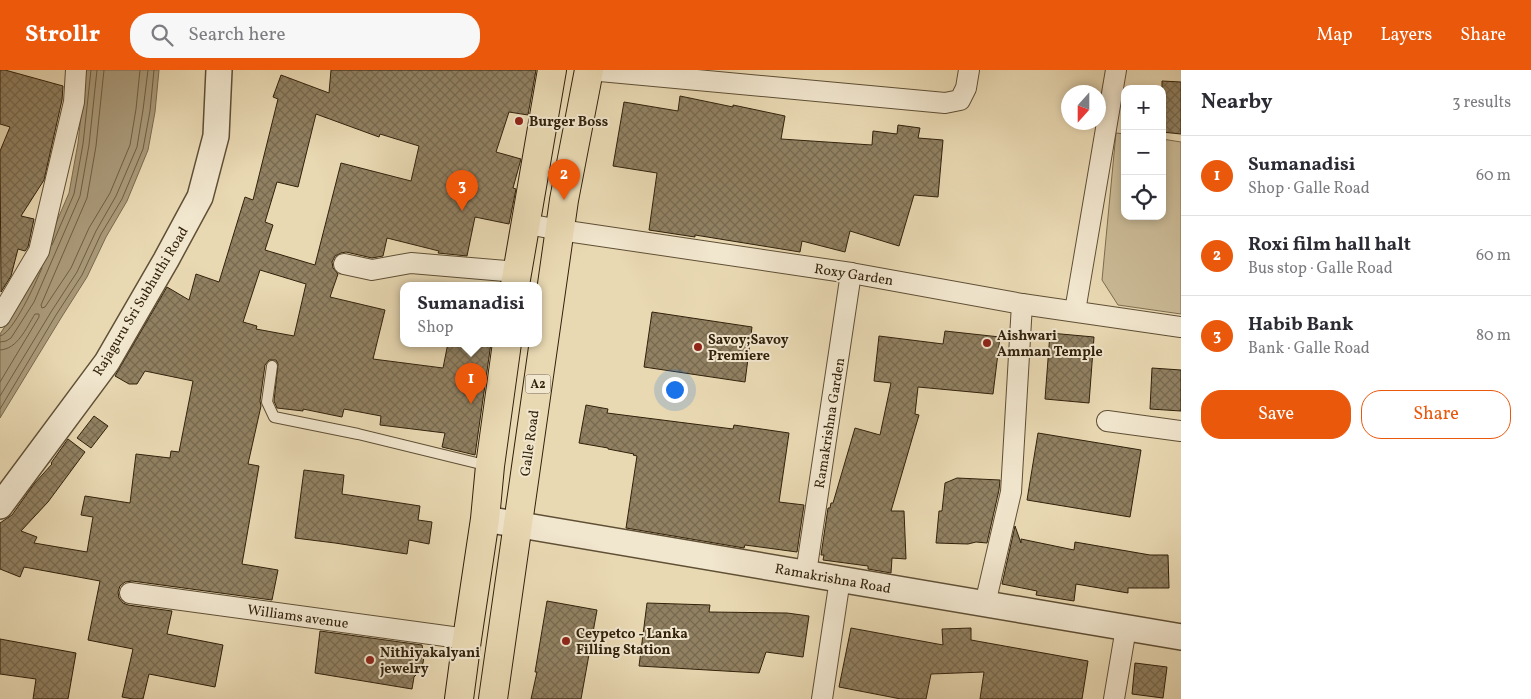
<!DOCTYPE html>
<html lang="en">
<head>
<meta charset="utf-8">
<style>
  body { margin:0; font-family:Vollkorn,serif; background:#f7f7f7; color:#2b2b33 }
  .controls { position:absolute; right:15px; top:15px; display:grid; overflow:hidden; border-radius:10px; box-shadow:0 2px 8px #0003 }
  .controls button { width:45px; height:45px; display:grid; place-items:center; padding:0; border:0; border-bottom:1px solid #e1e1e2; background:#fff; color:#2b2b33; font:25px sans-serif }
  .compass { position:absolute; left:1061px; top:15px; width:45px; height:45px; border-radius:50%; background:#fff; box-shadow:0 2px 8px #0003; rotate:201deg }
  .you { position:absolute; left:674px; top:319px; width:18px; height:18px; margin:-12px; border:4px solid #fff; border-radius:50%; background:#1a73e8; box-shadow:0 0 0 8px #1a73e833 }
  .badge { display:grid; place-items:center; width:32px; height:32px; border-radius:50%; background:#ea580c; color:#fff; font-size:16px; font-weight:700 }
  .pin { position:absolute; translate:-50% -41px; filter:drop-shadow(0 1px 2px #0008) }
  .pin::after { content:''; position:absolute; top:26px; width:18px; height:15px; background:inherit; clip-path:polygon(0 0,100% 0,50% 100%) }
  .popup { position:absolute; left:400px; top:212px; width:142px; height:65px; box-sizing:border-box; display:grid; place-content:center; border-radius:10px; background:#fff; filter:drop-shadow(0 1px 4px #0005); font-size:16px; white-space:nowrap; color:#7c7c81 }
  .popup b { font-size:19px; color:#2b2b33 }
  .popup::after { content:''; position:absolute; left:50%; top:100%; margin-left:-10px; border:10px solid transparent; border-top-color:#fff }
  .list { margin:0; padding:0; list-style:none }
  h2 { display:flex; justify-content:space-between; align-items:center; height:65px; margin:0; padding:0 20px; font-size:21px }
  h2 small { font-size:16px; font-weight:400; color:#7c7c81 }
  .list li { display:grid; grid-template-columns:32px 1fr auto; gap:15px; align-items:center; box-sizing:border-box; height:80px; padding:0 20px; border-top:1px solid #e1e1e2 }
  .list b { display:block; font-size:19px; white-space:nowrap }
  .list p { margin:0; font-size:16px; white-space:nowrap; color:#7c7c81 }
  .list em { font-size:16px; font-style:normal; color:#7c7c81 }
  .actions { display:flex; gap:10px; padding:15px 20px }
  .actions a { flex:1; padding:11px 0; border:1px solid #ea580c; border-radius:20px; text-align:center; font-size:18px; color:#ea580c }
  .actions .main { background:#ea580c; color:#fff }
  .icon { flex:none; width:28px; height:28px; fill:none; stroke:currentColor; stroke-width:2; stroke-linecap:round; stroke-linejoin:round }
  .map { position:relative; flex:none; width:1181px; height:629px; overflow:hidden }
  header { display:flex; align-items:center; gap:30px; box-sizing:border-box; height:70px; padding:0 25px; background:#ea580c; color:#fff }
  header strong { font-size:24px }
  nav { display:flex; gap:28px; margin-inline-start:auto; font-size:18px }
  .search { width:350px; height:45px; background:#f7f7f7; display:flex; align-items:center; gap:12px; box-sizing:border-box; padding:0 18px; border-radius:20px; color:#7c7c81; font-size:19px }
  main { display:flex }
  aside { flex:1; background:#fff }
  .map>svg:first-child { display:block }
  .grass { fill:#caba96; stroke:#7e6e50 }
  .water { fill:#aa9a7a; stroke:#7a6a4e }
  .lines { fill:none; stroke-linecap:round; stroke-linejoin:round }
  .shore { stroke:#6e5e42; stroke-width:1 }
  .building { fill:url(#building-cross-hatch); stroke:#31210b; fill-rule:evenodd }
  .service-casing { stroke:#5f4f35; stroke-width:12 }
  .minor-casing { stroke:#5f4f35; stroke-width:22 }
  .tertiary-casing { stroke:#5f4f35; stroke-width:28 }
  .trunk-casing { stroke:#31210b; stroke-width:30 }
  .service { stroke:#f1e6ce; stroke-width:10 }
  .minor { stroke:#f1e6ce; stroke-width:20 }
  .tertiary { stroke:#f1e6ce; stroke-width:25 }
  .trunk { stroke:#e9d9b3; stroke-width:28 }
  .poi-dot { fill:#8f2418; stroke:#f1e6ce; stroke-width:2 }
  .labels { text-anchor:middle; stroke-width:4; stroke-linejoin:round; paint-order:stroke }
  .shield { fill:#f1e6ce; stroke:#6b5c46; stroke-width:1 }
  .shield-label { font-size:12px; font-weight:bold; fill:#31210b }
  .poi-label { font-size:14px; font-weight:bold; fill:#31210b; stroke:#f1e6ce; text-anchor:start }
  .street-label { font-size:14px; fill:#31210b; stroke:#f1e6ce }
</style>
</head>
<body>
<header>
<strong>Strollr</strong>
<div class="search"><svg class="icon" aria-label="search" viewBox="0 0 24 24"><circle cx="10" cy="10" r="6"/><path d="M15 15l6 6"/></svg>Search here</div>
<nav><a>Map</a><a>Layers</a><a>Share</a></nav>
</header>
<main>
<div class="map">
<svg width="1181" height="629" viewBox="0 0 1181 629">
  <defs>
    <pattern id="building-cross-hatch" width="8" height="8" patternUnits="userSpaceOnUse" patternTransform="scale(1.25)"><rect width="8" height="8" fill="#918162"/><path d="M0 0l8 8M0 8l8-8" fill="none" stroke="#77694f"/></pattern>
  </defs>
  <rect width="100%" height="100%" fill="#e9d9b3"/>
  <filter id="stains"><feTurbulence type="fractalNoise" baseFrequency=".004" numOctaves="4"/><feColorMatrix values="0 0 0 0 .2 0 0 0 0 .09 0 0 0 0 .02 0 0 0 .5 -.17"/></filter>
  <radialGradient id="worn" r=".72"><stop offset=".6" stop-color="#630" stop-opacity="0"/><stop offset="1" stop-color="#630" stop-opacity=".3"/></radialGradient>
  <polygon class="grass" points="1116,63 1125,64 1125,146 1162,146 1162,69 1181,72 1181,244 1118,235 1102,210"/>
  <polygon class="water" points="86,0 159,0 155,42 148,80 127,131 106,167 87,207 61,248 0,348 0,264 24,227 69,123 78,73"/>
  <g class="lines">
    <g class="shore">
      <polyline points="104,0 96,76 87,128 41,235 42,238 45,237 71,198 89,158 110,123 130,75 136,39 140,0"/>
      <polyline points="52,175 74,124 83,74 91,0"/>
      <path d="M0,266c13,-2 36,-54 42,-68"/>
      <polyline points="0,272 6,271 11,268 34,232 80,126 89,75 97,0"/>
      <path d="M0,280c18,-1 26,-22 35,-36h4v3l-39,65"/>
      <polyline points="0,326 51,242 77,202 96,161 116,126 137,77 143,40 148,0"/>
      <polyline points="0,339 56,245 82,205 101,164 122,129 143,79 150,41 154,0"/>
    </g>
  </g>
  <g class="building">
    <polygon points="0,0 5,0 63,16 62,30 44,110 21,146 34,149 28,177 25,181 18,179 11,206 1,222 0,81 10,57 0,54"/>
    <path d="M331,0h205l-8,45 -19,-3 -13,40 25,7 -8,29 3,1 -7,35 -34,-7 -8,39 -29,-3 1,-2 -52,-13 -4,18 -11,2 -26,-6 -5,1 -6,3 -3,6 1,6 5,6 -8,23 55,13 -12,49 70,9 5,-25h43l-16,112 -33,-8 3,-14 -65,-8 1,-9 -37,-7 -2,8 -39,-8v2l-26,-3 -3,-7 4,-37 -2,-4h-7l-4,5 -5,36 1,5 -13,58 11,2 -17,98 36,6 -6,30 -140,-19 -7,1 -5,4 -2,6 1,6 4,5 5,2 44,6 -5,23 56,11 -8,42 -66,-13 -6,25h-10l-11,-2 11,-48 -45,-9 12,-59 -76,-14 -4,10 -20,-8v-46l12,-8 22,-31 18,-20 -1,-1 17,-24 17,13 -37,50 -27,29 16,6 -3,6 53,9 6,-35 -12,-2 4,-19 45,7 6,-49 34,4 1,-7 8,1 14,-71 -48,-10 -8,13h-8l-14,-8 52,-89 22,13 7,-26 23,8 26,-85 8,3 25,-101 -5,-2 8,-22 48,18zM316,44l63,23 1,-3 39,12 -8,35 -70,-18 -26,102 -50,-15 8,-25 -8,-3 12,-40 21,5zM260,200l46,14 -12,52 -38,-7 1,-3 -14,-4z"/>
    <polygon points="1162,11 1181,12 1181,64 1162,62"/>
    <polygon points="680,26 733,37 733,35 785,46 781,69 872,75 873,61 897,64 898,55 920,58 918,68 943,70 938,127 914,125 899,176 850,161 845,182 802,171 800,182 695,165 695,167 649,160 657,103 613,96 624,32 678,41"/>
    <polygon points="652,242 752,257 745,312 644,297"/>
    <polygon points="945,261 1000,267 993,324 918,317 915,344 919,345 891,441 904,441 906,489 892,488 891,503 868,499 868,496 823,490 824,485 821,485 828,438 830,438 831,433 833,433 855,358 880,365 891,313 874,311 879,266 943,274"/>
    <polygon points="1050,263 1094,267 1089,333 1045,329"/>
    <polygon points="1152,298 1181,300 1181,341 1150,339"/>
    <polygon points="586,335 608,339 607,343 733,359 734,355 789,363 779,432 804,435 797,482 745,475 744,478 626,458 637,386 633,385 634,384 608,379 608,378 579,373"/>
    <polygon points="94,346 108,356 91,378 77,368"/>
    <polygon points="1038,363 1141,380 1130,447 1027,430"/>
    <polygon points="304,400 344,405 342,424 420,436 418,450 432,452 429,474 409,470 407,484 335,473 295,468"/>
    <polygon points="957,408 1000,410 999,420 987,473 976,472 968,474 936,473 939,441 942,441 945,413"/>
    <polygon points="1015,456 1021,473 1021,469 1074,480 1075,472 1150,485 1168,485 1169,518 1128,518 1128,523 1076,514 1074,531 1036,525 1037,521 1002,514"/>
    <polygon points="547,531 597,540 581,629 531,629 537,602 535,602"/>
    <polygon points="647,533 710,535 709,542 787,543 809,546 803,587 766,582 759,603 639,596"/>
    <polygon points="851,558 943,575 942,559 971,558 971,570 1088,591 1082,629 980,629 984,602 931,604 926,629 901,629 839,617"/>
    <polygon points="320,561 422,575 424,586 423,593 418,603 414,607 412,619 315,603"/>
    <polygon points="0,569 76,583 68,629 33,629 36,609 0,604"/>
    <polygon points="1135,593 1167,597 1163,628 1132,624"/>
  </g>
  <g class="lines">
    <g class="service-casing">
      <polyline id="service" points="272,296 267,332 274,347 358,364 489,396"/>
    </g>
    <g class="minor-casing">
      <g id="minor">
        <polyline points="589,0 945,33 960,30 966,18 969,0"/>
        <polyline points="527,154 560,160 851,203 1022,234 1181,257"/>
        <polyline points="344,194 372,200 411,193 517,202"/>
        <polyline points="1075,241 1116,0"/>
        <polyline points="0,247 39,181 74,32 76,0"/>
        <polyline points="1107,351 1181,361"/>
        <polyline points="806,503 851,203"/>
        <polyline points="130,523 467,569"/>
        <polyline points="985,534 1011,422 1022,234"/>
        <polyline points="822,629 840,509"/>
        <polyline points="1114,629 1126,558"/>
      </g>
    </g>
    <g class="tertiary-casing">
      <g id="tertiary">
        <polyline points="0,436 107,292 166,190 200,127 216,66 219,0"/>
        <polyline points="485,449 1181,567"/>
      </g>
    </g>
    <g class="trunk-casing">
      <g id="trunk">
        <polyline points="515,215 552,0"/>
        <polyline points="459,629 467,569 485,449 490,396 507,273"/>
        <polyline points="493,629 564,130 589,0"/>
      </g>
    </g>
    <use href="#service" class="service"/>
    <use href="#minor" class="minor"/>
    <use href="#tertiary" class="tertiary"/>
    <use href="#trunk" class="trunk"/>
  </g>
  <g class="poi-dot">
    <circle cx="519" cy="51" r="5"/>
    <circle cx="987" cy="273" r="5"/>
    <circle cx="698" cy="277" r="5"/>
    <circle cx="566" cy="571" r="5"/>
    <circle cx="370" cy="590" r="5"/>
  </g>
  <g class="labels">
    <rect class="shield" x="525.5" y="304.5" width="25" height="19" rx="4"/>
    <g class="shield-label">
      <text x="538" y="318">A2</text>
    </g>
    <g class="poi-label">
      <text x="529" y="56">Burger Boss</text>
      <text x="997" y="270">Aishwari<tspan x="997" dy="16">Amman Temple</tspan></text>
      <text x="708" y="274">Savoy;Savoy<tspan x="708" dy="16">Premiere</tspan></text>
      <text x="576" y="568">Ceypetco - Lanka<tspan x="576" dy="16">Filling Station</tspan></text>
      <text x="380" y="587">Nithiyakalyani<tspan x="380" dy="16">jewelry</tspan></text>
    </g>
    <g class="street-label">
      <text transform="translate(854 204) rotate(9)" y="5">Roxy Garden</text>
      <text transform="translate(140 231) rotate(-59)" y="5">Rajaguru Sri Subhuthi Road</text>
      <text transform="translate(829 353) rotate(-81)" y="5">Ramakrishna Garden</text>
      <text transform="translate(529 373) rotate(-82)" y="5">Galle Road</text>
      <text transform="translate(833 508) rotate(10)" y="5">Ramakrishna Road</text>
      <text transform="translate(298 546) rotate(8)" y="5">Williams avenue</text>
    </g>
  </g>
  <rect width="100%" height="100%" filter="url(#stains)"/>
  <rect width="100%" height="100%" fill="url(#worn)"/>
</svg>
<div class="controls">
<button>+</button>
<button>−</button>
<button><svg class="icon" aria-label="locate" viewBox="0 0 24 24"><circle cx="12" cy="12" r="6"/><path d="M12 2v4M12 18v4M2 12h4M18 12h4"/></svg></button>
</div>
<svg class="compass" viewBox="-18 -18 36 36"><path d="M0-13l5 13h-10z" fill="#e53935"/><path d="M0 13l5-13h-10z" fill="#7c7c81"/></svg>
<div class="you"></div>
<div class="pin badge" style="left:471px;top:334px">1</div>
<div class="popup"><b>Sumanadisi</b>Shop</div>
<div class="pin badge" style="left:564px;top:130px">2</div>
<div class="pin badge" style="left:462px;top:141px">3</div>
</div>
<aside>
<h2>Nearby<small>3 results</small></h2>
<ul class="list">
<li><span class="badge">1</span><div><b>Sumanadisi</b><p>Shop · Galle Road</p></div><em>60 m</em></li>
<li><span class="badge">2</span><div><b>Roxi film hall halt</b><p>Bus stop · Galle Road</p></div><em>60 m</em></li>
<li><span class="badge">3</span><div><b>Habib Bank</b><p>Bank · Galle Road</p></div><em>80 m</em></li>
</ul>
<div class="actions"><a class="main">Save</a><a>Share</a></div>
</aside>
</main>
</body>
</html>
